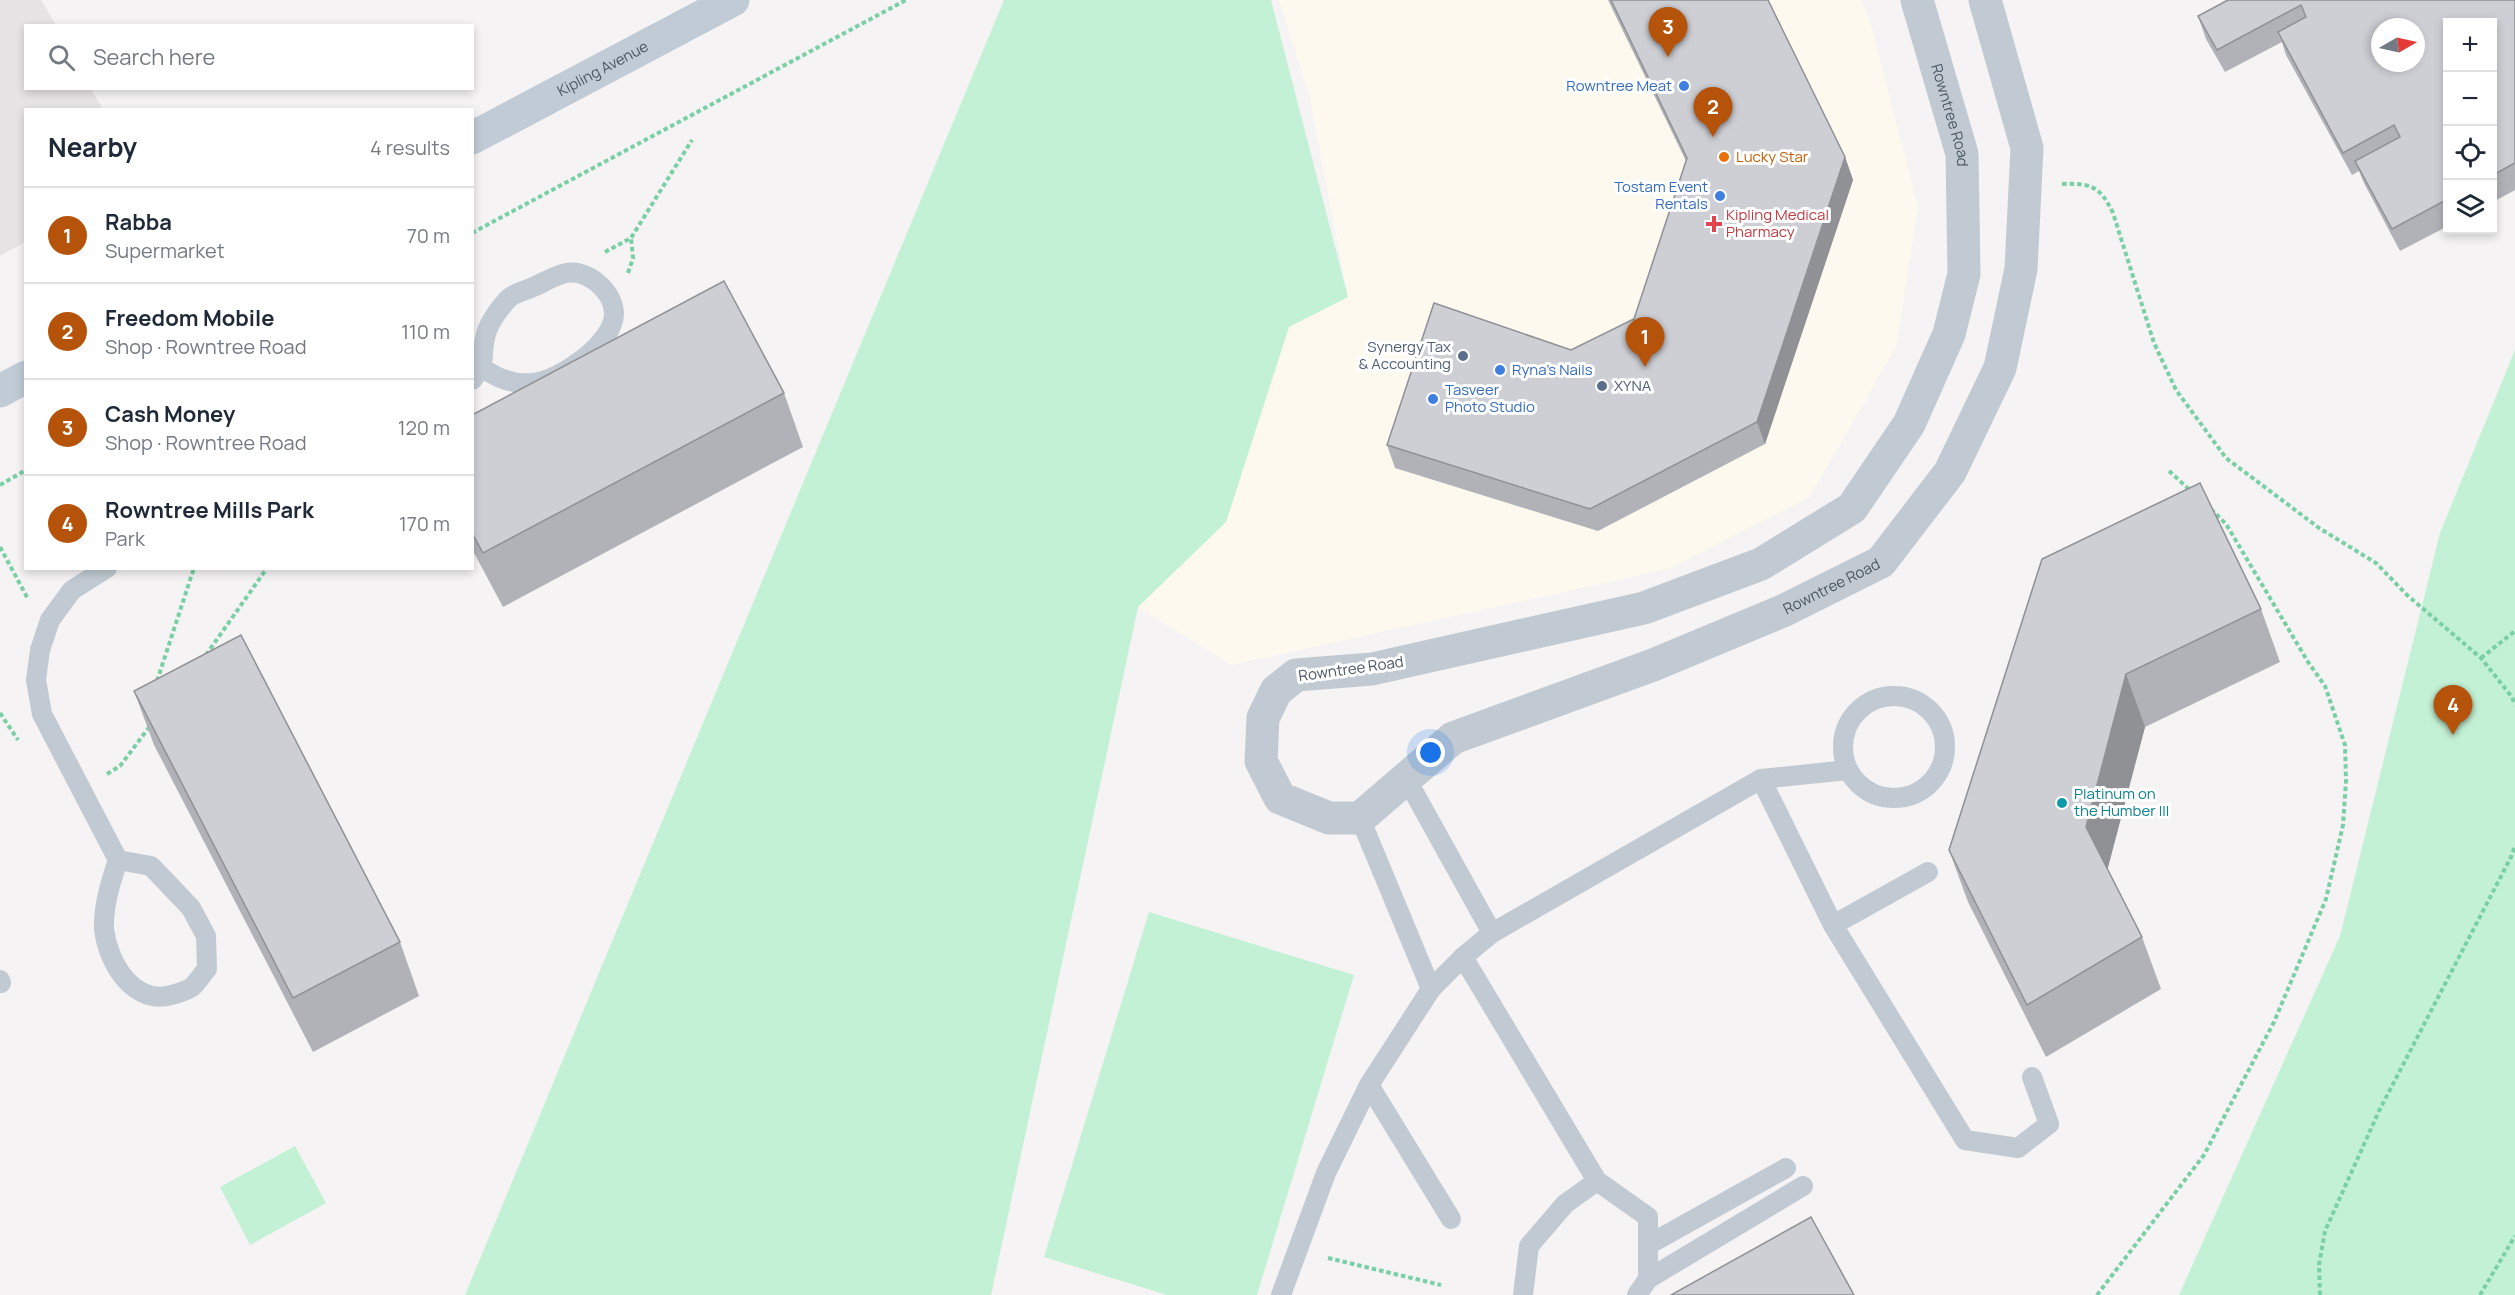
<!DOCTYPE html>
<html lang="en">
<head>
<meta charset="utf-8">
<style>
  body { margin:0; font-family:Manrope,sans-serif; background:#f6f6f7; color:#1f2937 }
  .controls { position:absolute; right:18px; top:18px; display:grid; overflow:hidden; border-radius:0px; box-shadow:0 3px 9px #0003 }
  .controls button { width:54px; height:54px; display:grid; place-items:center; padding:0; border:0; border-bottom:2px solid #e0e1e3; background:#fff; color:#1f2937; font:30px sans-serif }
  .compass { position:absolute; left:2371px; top:18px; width:54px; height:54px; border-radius:50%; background:#fff; box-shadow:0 3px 9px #0003; rotate:81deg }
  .you { position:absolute; left:1431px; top:753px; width:21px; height:21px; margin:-15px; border:4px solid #fff; border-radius:50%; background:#1a73e8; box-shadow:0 0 0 9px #1a73e833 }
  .badge { display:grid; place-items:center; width:39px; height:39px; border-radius:50%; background:#b45309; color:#fff; font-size:20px; font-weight:700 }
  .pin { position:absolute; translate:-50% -50px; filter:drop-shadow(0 2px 3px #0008) }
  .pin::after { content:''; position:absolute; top:32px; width:21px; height:18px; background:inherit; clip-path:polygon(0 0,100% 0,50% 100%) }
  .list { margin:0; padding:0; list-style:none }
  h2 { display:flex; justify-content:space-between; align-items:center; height:78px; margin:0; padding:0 24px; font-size:26px }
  h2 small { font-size:20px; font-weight:400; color:#747a83 }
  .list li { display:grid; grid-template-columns:39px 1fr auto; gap:18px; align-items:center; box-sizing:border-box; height:96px; padding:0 24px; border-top:2px solid #e0e1e3 }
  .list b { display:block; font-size:22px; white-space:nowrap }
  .list p { margin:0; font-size:20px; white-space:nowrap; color:#747a83 }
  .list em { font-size:20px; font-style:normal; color:#747a83 }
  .icon { flex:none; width:33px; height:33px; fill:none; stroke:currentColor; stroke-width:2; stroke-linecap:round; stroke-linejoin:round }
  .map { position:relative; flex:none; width:2515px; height:1295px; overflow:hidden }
  .search { position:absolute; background:#fff; box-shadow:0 3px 9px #0003; left:24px; top:24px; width:450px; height:66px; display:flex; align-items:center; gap:15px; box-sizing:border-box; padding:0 21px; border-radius:0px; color:#747a83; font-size:22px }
  .panel { position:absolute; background:#fff; box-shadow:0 3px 9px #0003; left:24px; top:108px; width:450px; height:462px; border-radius:0px }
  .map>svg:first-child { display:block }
  .commercial { fill:#fdf9ef }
  .education { fill:#e6e4e5 }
  .green { fill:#c3f1d5 }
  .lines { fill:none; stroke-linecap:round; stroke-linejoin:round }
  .path { stroke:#7ad0a6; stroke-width:4; stroke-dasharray:4.5 3; stroke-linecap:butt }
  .lane { stroke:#c1cad2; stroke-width:20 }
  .street { stroke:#c1cad2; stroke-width:33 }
  .secondary { stroke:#c1cbd6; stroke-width:33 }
  .wall { fill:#b0b2b7 }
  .shaded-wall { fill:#909195 }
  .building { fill:#cdcfd5; stroke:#909195; stroke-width:1.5; fill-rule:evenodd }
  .shop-dot { fill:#3f7fe0; stroke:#fff; stroke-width:2 }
  .food-dot { fill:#e8710a; stroke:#fff; stroke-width:2 }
  .health-dot { fill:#e0444e; stroke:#fff; stroke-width:2 }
  .service-dot { fill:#5c6f8a; stroke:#fff; stroke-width:2 }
  .culture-dot { fill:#0f9aa8; stroke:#fff; stroke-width:2 }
  .labels { text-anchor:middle; stroke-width:6; stroke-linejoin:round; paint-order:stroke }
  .street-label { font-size:15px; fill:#4a5661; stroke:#fff }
  .shop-label { font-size:15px; fill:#366cbe; stroke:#fff; text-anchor:end }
  .food-label { font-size:15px; fill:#c56008; stroke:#fff; text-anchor:start }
  .health-label { font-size:15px; fill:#be3a42; stroke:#fff; text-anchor:start }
  .service-label { font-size:15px; fill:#4e5e75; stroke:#fff; text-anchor:end }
  .culture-label { font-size:15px; fill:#0d838f; stroke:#fff; text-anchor:start }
</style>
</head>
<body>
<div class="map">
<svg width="2515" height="1295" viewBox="0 0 2515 1295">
  <rect width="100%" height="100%" fill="#f5f3f3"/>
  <polygon class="commercial" points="1279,0 1861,0 1871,24 1918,207 1896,347 1809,498 1668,569 1231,665 1138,607 1226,522 1289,327 1348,297 1309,95"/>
  <polygon class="education" points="0,0 41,0 56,25 26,26 26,88 91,89 103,109 26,110 25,242 0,256"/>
  <g class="green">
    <polygon points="1004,0 1271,0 1348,297 1289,327 1226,522 1138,607 991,1295 465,1295"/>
    <polygon points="2515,350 2515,1295 2179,1295 2340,936 2440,533"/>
    <polygon points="1149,912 1354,975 1257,1295 1167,1295 1044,1257"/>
    <polygon points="295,1146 326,1203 250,1245 220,1187"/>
  </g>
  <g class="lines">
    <g class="path">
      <path d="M2062,184c29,-1 38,2 51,29l41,130 22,47 50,68 93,70 57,35 31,32 74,63 31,39 3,8"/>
      <polyline points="472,233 906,0"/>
      <polyline points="605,252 631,238 692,140"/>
      <polyline points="628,273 633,258 631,238"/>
      <polyline points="2169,471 2192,492"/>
      <polyline points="0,485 26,470"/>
      <polyline points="0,547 28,599"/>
      <polyline points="206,655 267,568"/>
      <polyline points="2481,658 2515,631"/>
      <polyline points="157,681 194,568"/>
      <polyline points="0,713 18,740"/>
      <polyline points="107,774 120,766 150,726"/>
      <polyline points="1328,1258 1441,1285"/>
      <polyline points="2097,1295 2204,1155 2274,1022 2326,899 2343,825 2346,781 2345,745 2325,686 2308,662 2226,524 2213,511"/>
      <polyline points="2320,1295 2319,1265 2325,1231 2379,1111 2511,857 2515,846"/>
      <polyline points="2480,1295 2515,1236"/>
    </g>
    <g class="lane">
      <path d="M472,380c16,-18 8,-22 13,-42 3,-15 13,-28 23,-39 6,-6 17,-8 25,-12 10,-4 22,-12 33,-14 22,-4 47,18 48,40 1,29 -54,68 -81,70 -19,2 -35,-4 -50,-15"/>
      <path d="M107,568l-35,22 -22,30 -10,30 -4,30 6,34 76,146c-7,21 -15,46 -14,69 4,35 31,79 71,65 6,-2 13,-4 17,-7 6,-5 10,-13 15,-18l-1,-33 -15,-28 -40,-42 -33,-6"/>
      <circle cx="1894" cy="747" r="51"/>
      <polyline points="1406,778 1492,933"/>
      <polyline points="1761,779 1833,925 1965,1140 2018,1148 2049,1124 2032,1077"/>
      <polyline points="1360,818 1431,989"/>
      <polyline points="1833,925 1928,872"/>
      <polyline points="1463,957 1597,1181 1648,1217 1648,1279 1637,1295"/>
      <polyline points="0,980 1,983"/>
      <polyline points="1369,1085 1451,1219"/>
      <polyline points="1648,1245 1786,1168"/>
      <polyline points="1648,1279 1803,1186"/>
      <polyline points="1281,1295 1326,1173 1369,1085 1431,989 1463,957 1492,933 1761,779 1848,770"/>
      <polyline points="1523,1295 1529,1246 1565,1204 1597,1181"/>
    </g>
    <path class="street" id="s1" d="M1917,0l45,154 2,120 -15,60 -40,90 -57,84 -91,56 -117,44 -272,61 -76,6 -20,16 -13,27 -2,43 19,37 49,20h31l93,-80 200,-73 132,-55 96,-48 69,-90 50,-104 21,-99 6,-121 -42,-148"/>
    <g class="secondary">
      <path id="s2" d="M472,138l261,-138"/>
      <polyline points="0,391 26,377"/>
    </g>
  </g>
  <g class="wall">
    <polygon points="1608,0 1768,0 1845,157 1853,180 1765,444 1598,531 1395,468 1387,445 1571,350 1634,319 1686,161"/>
    <polygon points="2228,0 2515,0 2515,190 2493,202 2493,22 2448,22 2448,226 2400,251 2364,183 2359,171 2352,175 2286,55 2282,42 2225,72 2206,39 2198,16"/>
    <polygon points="784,393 803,447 503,607 472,549 472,415"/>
    <polygon points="2042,559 2261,609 2280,662 2145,727 2107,869 2142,937 2161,989 2046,1057 1968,902 1949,850"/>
    <polygon points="134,691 400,942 419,996 313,1052 154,745"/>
  </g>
  <g class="shaded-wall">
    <polygon points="1845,157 1853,180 1765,444 1757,422"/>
    <polygon points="2126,674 2145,727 2105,879 2086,827"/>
  </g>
  <g class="building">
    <polygon points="1611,0 1768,0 1845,157 1757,422 1590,509 1387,445 1434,303 1571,350 1634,319 1687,158"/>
    <path d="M2228,0h287v163l-22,12v-153h-45v177l-56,30 -37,-68 45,-24 -6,-12 -51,28 -65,-121 28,-15 -5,-12 -84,45 -19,-34zM2380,27h36v36h-36z"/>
    <polygon points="724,281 784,393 483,553 472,533 472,415"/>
    <polygon points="2200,483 2261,609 2126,674 2086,827 2142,937 2027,1005 1949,850 2042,559"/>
    <polygon points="241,635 400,942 293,998 134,691"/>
    <polygon points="1811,1217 1854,1295 1671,1295"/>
  </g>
  <g class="shop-dot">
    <circle cx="1684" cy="86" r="6"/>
    <circle cx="1720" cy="196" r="6"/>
    <circle cx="1500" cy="370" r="6"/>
    <circle cx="1433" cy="399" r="6"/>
  </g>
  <circle class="food-dot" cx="1724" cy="157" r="6"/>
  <path class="health-dot" d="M1711 215h6v6h6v6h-6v6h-6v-6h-6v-6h6z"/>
  <g class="service-dot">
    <circle cx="1463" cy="356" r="6"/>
    <circle cx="1602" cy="386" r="6"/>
  </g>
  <circle class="culture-dot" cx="2062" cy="803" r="6"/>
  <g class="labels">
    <g class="street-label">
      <text dy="5" stroke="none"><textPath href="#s2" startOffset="148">Kipling Avenue</textPath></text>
      <text dy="5" stroke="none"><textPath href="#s1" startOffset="120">Rowntree Road</textPath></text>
      <text dy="5" stroke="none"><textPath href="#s1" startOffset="1884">Rowntree Road</textPath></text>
      <text transform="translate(1351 669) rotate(-8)" y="5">Rowntree Road</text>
    </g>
    <g class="shop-label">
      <text x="1672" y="91">Rowntree Meat</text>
      <text x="1708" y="192">Tostam Event<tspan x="1708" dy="17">Rentals</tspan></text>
      <text x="1512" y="375" text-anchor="start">Ryna's Nails</text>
      <text x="1445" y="395" text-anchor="start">Tasveer<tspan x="1445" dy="17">Photo Studio</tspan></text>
    </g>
    <g class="food-label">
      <text x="1736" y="162">Lucky Star</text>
    </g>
    <g class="health-label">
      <text x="1726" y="220">Kipling Medical<tspan x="1726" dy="17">Pharmacy</tspan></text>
    </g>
    <g class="service-label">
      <text x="1451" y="352">Synergy Tax<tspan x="1451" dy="17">&amp; Accounting</tspan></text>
      <text x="1614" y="391" text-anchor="start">XYNA</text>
    </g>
    <g class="culture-label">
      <text x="2074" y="799">Platinum on<tspan x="2074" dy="17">the Humber III</tspan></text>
    </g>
  </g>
</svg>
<div class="controls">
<button>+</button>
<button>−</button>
<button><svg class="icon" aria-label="locate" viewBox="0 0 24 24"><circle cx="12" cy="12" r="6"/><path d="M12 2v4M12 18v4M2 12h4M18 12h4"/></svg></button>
<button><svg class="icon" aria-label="layers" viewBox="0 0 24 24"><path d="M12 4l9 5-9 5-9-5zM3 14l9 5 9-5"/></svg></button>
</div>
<svg class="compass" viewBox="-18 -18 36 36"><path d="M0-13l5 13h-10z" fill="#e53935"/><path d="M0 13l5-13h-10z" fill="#747a83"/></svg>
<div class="you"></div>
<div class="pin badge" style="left:1645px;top:367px">1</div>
<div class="pin badge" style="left:1713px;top:137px">2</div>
<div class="pin badge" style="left:1668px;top:57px">3</div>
<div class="pin badge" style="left:2453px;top:735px">4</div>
<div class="search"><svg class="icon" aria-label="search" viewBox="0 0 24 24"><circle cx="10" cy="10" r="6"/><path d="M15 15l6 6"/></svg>Search here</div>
<section class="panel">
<h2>Nearby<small>4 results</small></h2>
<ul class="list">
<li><span class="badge">1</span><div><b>Rabba</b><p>Supermarket</p></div><em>70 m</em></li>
<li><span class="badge">2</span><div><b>Freedom Mobile</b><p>Shop · Rowntree Road</p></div><em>110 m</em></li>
<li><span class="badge">3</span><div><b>Cash Money</b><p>Shop · Rowntree Road</p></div><em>120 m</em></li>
<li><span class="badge">4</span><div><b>Rowntree Mills Park</b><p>Park</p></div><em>170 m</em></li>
</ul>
</section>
</div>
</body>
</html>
